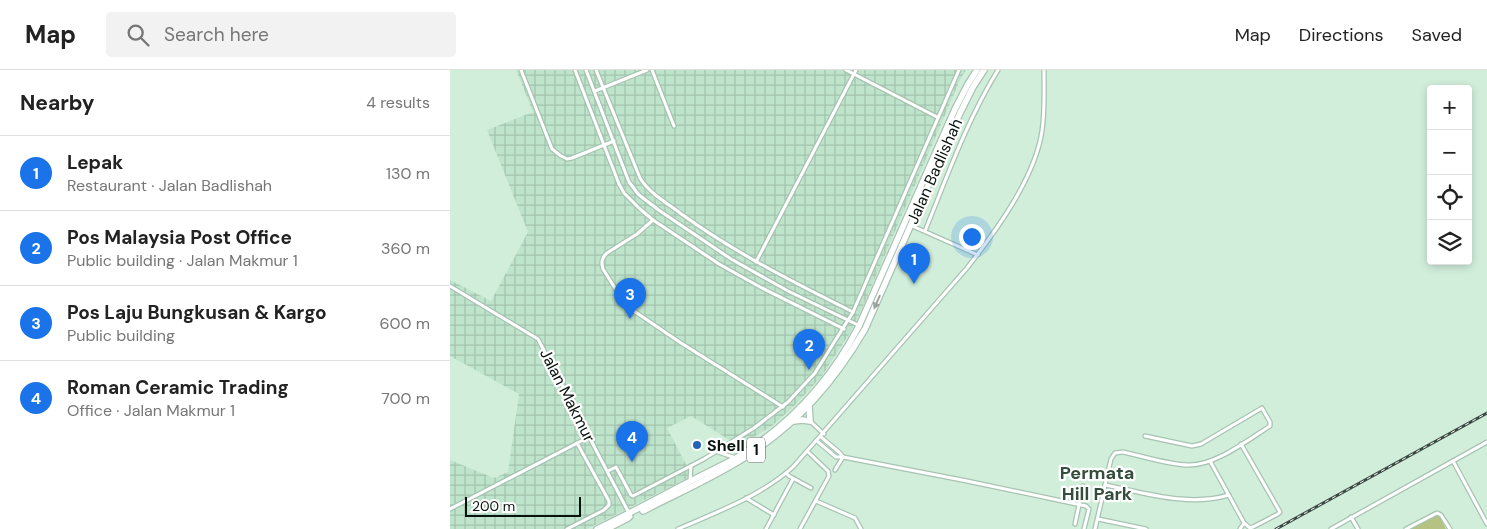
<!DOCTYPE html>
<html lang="en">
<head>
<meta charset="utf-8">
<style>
  body { margin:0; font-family:"DM Sans",sans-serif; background:#f2f2f2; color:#222 }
  .controls { position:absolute; right:15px; top:15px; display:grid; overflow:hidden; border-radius:5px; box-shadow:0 2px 8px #0003 }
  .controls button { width:45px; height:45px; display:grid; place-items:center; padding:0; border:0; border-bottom:1px solid #e0e0e0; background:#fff; color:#222; font:25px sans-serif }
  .scale { position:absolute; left:15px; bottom:12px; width:116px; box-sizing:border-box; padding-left:5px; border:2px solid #09130d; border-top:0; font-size:14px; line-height:18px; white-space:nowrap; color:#09130d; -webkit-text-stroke:4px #fff; paint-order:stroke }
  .you { position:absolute; left:521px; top:166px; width:18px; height:18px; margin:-12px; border:4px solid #fff; border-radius:50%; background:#1a73e8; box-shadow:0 0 0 8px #1a73e833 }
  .badge { display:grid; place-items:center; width:32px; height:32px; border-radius:50%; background:#1a73e8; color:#fff; font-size:16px; font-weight:700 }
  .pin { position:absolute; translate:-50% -41px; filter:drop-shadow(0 1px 2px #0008) }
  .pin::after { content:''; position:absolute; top:26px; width:18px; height:15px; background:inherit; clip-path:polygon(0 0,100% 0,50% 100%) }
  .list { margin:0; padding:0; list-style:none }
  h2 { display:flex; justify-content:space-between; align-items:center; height:65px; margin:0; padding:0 20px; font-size:21px }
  h2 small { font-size:16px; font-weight:400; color:#767676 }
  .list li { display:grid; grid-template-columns:32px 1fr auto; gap:15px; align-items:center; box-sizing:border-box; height:75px; padding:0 20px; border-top:1px solid #e0e0e0 }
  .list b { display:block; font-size:19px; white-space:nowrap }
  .list p { margin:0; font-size:16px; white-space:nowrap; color:#767676 }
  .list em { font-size:16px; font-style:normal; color:#767676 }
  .icon { flex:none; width:28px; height:28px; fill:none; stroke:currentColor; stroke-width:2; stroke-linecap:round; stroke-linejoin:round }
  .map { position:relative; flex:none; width:1037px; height:459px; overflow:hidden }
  header { display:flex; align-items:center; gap:30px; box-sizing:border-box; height:70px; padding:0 25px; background:#fff; border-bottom:1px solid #e0e0e0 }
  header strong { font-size:24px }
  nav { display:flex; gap:28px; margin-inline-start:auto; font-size:18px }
  .search { width:350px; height:45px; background:#f2f2f2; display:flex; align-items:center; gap:12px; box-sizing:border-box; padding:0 18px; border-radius:5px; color:#767676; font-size:19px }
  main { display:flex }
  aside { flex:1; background:#fff }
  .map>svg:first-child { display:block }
  .industrial { fill:url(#industrial-grid) }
  .park { fill:#b5c280 }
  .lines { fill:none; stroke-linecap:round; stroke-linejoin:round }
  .street-casing { stroke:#a7c3b1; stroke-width:5.5 }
  .primary-casing { stroke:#a7c3b1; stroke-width:8 }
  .street { stroke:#fff; stroke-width:3 }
  .primary { stroke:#fff; stroke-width:5.5 }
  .rail-casing { stroke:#3b4a40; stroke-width:3 }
  .rail { stroke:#fff; stroke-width:1; stroke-dasharray:4; stroke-linecap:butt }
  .oneway { fill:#9da19e }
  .poi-dot { fill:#2166b6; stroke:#fff; stroke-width:2 }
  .labels { text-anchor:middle; stroke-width:4.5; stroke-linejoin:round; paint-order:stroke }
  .shield { fill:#fff; stroke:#535a56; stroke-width:1 }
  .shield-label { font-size:15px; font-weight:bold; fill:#09130d }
  .street-label { font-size:16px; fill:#09130d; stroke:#fff }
  .poi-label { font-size:16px; font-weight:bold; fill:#09130d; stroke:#fff; text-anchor:start }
  .neighbourhood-label { font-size:18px; font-weight:bold; fill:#344d3d; stroke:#fff }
</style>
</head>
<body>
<header>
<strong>Map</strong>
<div class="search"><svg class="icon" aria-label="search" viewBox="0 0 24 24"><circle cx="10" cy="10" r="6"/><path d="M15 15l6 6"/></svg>Search here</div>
<nav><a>Map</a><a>Directions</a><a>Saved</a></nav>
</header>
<main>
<aside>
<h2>Nearby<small>4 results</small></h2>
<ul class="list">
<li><span class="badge">1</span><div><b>Lepak</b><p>Restaurant · Jalan Badlishah</p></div><em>130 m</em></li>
<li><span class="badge">2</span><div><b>Pos Malaysia Post Office</b><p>Public building · Jalan Makmur 1</p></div><em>360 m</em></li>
<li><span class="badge">3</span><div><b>Pos Laju Bungkusan &amp; Kargo</b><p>Public building</p></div><em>600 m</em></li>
<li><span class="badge">4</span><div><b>Roman Ceramic Trading</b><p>Office · Jalan Makmur 1</p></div><em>700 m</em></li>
</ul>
</aside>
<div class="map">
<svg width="1037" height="459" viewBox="0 0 1037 459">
  <defs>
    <pattern id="industrial-grid" width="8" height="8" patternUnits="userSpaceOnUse" patternTransform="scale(1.25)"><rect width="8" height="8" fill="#bfe4cc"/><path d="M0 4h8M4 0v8" fill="none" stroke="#a3c3ae"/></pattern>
  </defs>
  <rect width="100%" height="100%" fill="#d1eedb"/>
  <polygon class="industrial" points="66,0 516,0 510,10 410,243 400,263 371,307 344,336 322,356 289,376 241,346 217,358 242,406 137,459 0,459 0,390 44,408 58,402 69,324 0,286 0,210 41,231 78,162 37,60 83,42"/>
  <polygon class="park" points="988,444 996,459 961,459"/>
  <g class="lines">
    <g class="street-casing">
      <g id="street">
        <polyline points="71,0 102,79 111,86 117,89 122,88 164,71"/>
        <polyline points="125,0 169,114 174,123 190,139 203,150 269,194 310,217 394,259"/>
        <polyline points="136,0 179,112 189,125 210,141 281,189 338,221 410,256"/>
        <path d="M146,0l44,108c9,15 27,25 40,35 55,40 113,69 173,99"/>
        <polyline points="202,0 224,56"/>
        <polyline points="396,0 487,47"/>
        <polyline points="145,21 197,0"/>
        <path d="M203,150l-16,14 -30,19c-5,4 -6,10 -4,16l15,24 13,16 50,34 102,64"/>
        <polyline points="460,155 528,185"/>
        <path d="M475,161c22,-54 42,-111 73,-161"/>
        <polyline points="306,192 406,0"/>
        <polyline points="0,216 88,269 181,447"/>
        <polyline points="360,351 374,364"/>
        <polyline points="371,367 390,383 393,387"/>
        <polyline points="367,371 386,387 393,387 517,411 636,436 639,439 634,459"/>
        <polyline points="791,374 830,442 828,444 803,457 800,458 794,453"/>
        <polyline points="268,382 286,388"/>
        <polyline points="760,391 793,451 794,453 790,459"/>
        <polyline points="1003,391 1037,454"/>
        <polyline points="385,400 393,387"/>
        <polyline points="158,401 166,397 181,425 183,426 254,389 304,358 338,332 365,303 403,242 509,0"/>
        <polyline points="336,403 339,406 361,418"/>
        <polyline points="240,411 241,396"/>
        <path d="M655,415c40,8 83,22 124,10"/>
        <polyline points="296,428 324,445"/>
        <polyline points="366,431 405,448 411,459"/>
        <polyline points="0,439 139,367"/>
        <polyline points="901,447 908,459"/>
        <polyline points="648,449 696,459"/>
        <polyline points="625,454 633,416"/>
        <polyline points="117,459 154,440 159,435 159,431 127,373"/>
        <path d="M228,459c39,-17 83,-33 115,-62l174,-199c29,-37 68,-90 75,-137 3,-20 2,-41 2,-61"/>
        <polyline points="316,459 343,409"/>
        <polyline points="350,459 379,406 378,401 358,382"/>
        <path d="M645,459l16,-70 4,-6 8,-1c19,4 47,13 65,13 27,1 60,-25 82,-39v-4l-8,-14 -61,36 -9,2 -47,-10"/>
        <polyline points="881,459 1037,372"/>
        <polyline points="956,459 987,443 991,445 1000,459"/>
      </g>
    </g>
    <g class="primary-casing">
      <g id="primary">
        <polyline points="344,351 352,350 360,351 359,336"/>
        <path d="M193,441c35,-18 72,-34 104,-55 52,-34 87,-74 118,-127l95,-216 13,-26 11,-17"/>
        <path d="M147,459c30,-14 59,-30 88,-45 17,-9 35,-17 51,-26 53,-32 95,-78 123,-132l96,-217 13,-25 9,-14"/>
        <polyline points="157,459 178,448"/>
      </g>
    </g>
    <use href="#street" class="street"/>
    <use href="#primary" class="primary"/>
    <g class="rail-casing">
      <polyline id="rail" points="826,459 1037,343"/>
    </g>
    <use href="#rail" class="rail"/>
  </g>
  <defs><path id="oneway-solid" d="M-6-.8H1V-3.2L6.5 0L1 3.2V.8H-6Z" transform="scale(1.25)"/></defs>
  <use class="oneway" href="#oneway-solid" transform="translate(427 232) rotate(114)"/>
  <circle class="poi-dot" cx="247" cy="375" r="5"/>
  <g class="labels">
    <rect class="shield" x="297" y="367.5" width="18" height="25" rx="4"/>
    <g class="shield-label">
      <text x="306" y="385">1</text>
    </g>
    <g class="street-label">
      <text transform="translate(484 101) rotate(-66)" y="6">Jalan Badlishah</text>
      <text transform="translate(118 325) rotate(63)" y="6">Jalan Makmur</text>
    </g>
    <g class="poi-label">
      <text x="257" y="381">Shell</text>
    </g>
    <g class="neighbourhood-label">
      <text x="647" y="409">Permata<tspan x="647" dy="21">Hill Park</tspan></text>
    </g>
  </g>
</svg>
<div class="controls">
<button>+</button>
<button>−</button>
<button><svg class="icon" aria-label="locate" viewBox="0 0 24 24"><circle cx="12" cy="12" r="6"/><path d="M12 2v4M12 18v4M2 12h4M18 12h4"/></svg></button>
<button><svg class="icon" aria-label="layers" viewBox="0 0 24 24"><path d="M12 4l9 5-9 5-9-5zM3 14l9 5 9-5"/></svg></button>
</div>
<div class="scale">200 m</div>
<div class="you"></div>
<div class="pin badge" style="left:464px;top:214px">1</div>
<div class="pin badge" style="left:359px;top:300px">2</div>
<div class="pin badge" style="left:180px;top:249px">3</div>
<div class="pin badge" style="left:182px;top:392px">4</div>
</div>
</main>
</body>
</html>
